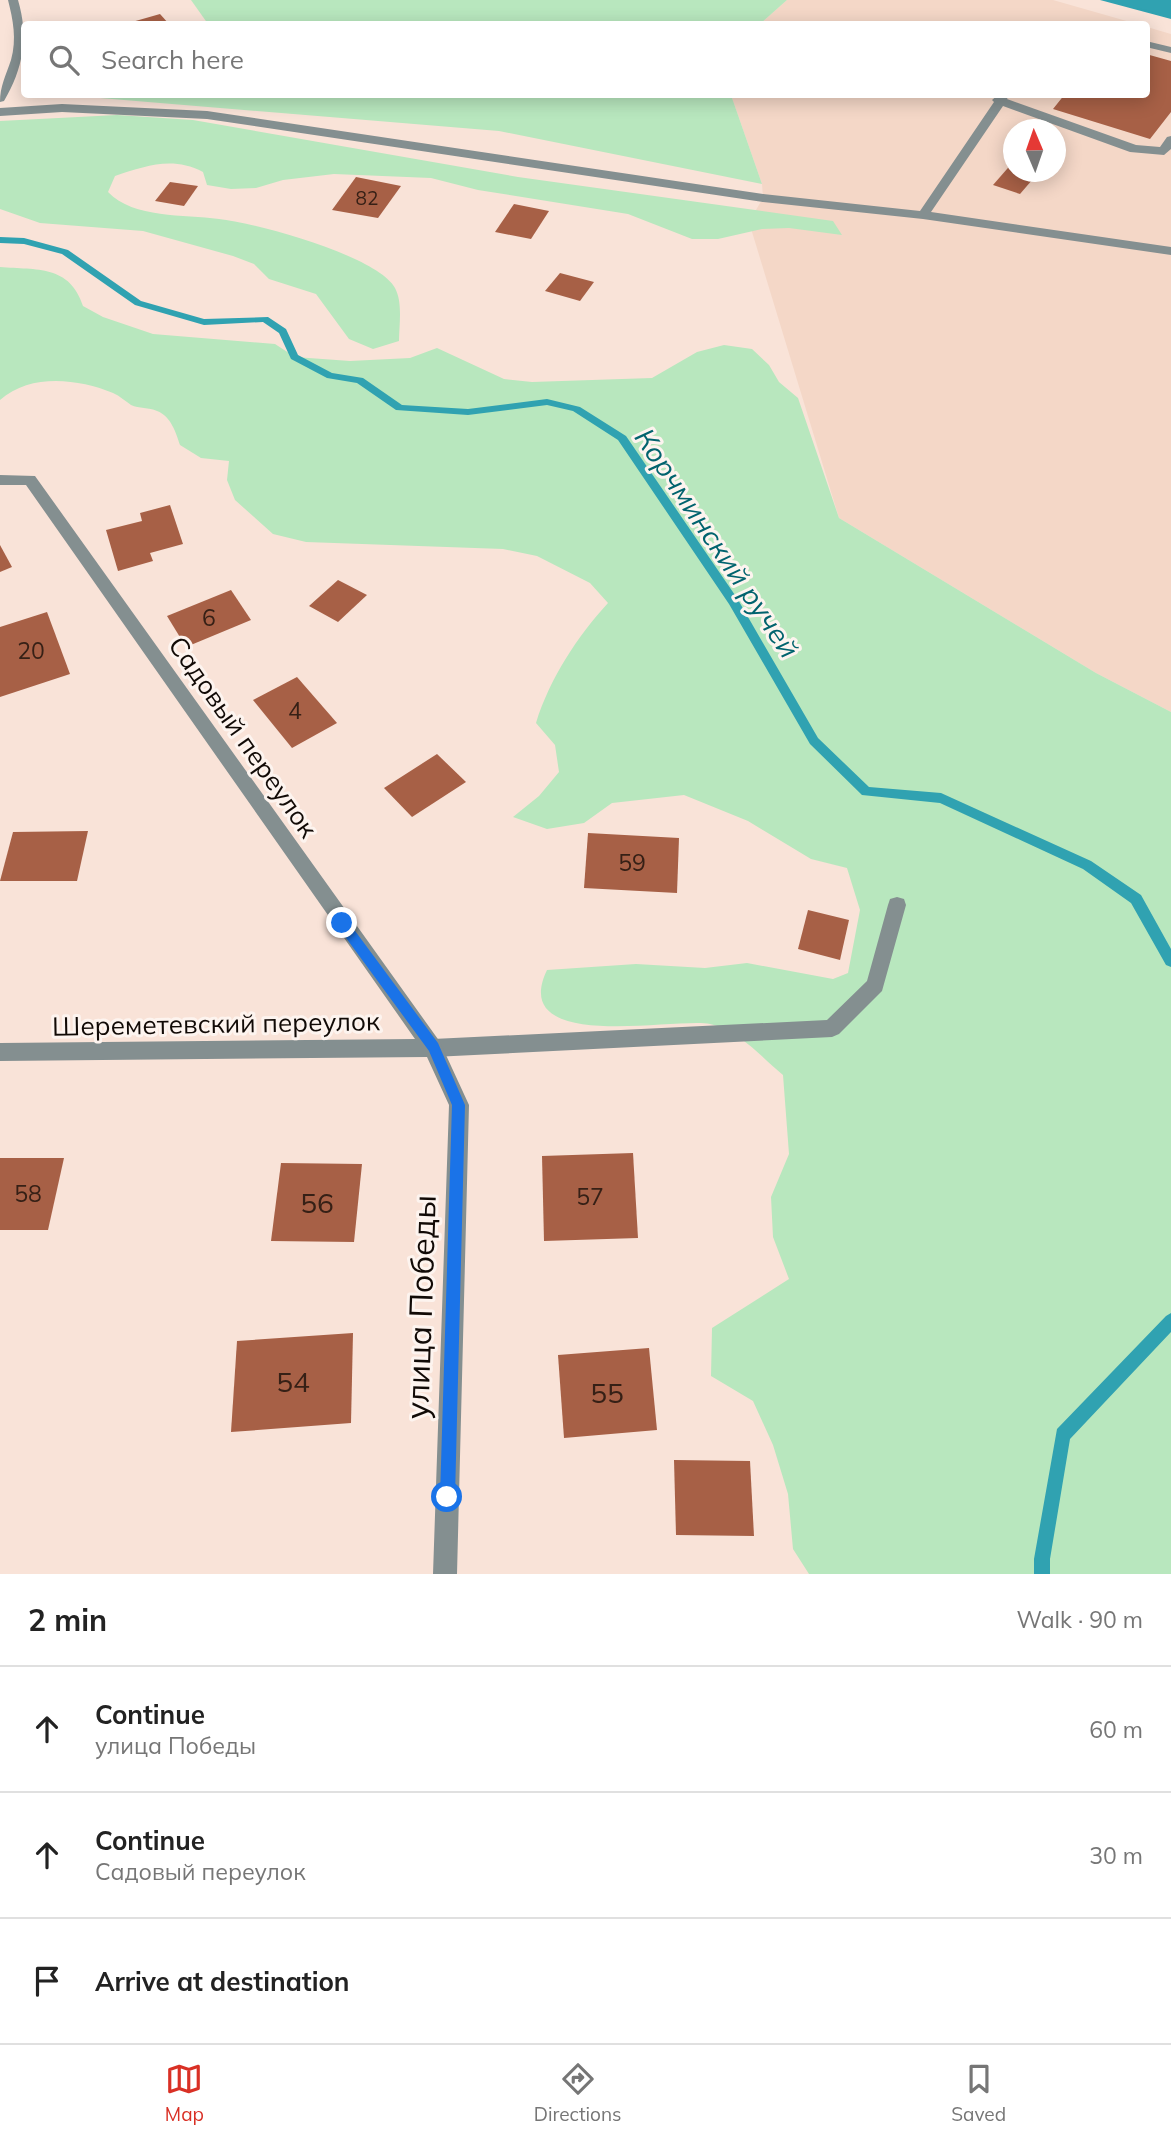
<!DOCTYPE html>
<html lang="en">
<head>
<meta charset="utf-8">
<style>
  body { margin:0; font-family:Mulish,sans-serif; background:#f6f6f6; color:#222 }
  .compass { position:absolute; left:1003px; top:119px; width:63px; height:63px; border-radius:50%; background:#fff; box-shadow:0 4px 18px #0003; rotate:358deg }
  .stop { position:absolute; width:21px; height:21px; margin:-16px; border:5px solid #1a73e8; border-radius:50%; background:#fff }
  .stop.end { background:#1a73e8; border-color:#fff; box-shadow:0 2px 7px #0008 }
  .list { margin:0; padding:0; list-style:none }
  h2 { display:flex; justify-content:space-between; align-items:center; height:91px; margin:0; padding:0 28px; font-size:30px }
  h2 small { font-size:23px; font-weight:400; color:#767676 }
  .list li { display:grid; grid-template-columns:46px 1fr auto; gap:21px; align-items:center; box-sizing:border-box; height:126px; padding:0 28px; border-top:2px solid #e0e0e0 }
  .list b { display:block; font-size:26px; white-space:nowrap }
  .list p { margin:0; font-size:23px; white-space:nowrap; color:#767676 }
  .list em { font-size:23px; font-style:normal; color:#767676 }
  .icon { flex:none; width:38px; height:38px; fill:none; stroke:currentColor; stroke-width:2; stroke-linecap:round; stroke-linejoin:round }
  .map { position:relative; flex:none; width:1171px; height:1574px; overflow:hidden }
  .search { position:absolute; background:#fff; box-shadow:0 4px 18px #0003; left:21px; right:21px; top:21px; height:77px; display:flex; align-items:center; gap:18px; box-sizing:border-box; padding:0 24px; border-radius:7px; color:#767676; font-size:26px }
  .sheet { height:469px; background:#fff }
  nav { display:flex; justify-content:space-around; align-items:center; box-sizing:border-box; height:98px; border-top:2px solid #e0e0e0; background:#fff; font-size:19px; color:#767676 }
  nav a { display:grid; justify-items:center; gap:4px }
  nav .on { color:#d93025 }
  .map>svg:first-child { display:block }
  .built { fill:#f4d7c7; fill-rule:evenodd }
  .green { fill:#b8e7be }
  .water { fill:#30a2b1 }
  .lines { fill:none; stroke-linecap:round; stroke-linejoin:round }
  .stream { fill:#30a2b1; fill-rule:evenodd }
  .building { fill:#a76046 }
  .lane { fill:#848f90; fill-rule:evenodd }
  .street { fill:#848f90; fill-rule:evenodd }
  .route { fill:#1a73e8 }
  .labels { text-anchor:middle; stroke-width:6; stroke-linejoin:round; paint-order:stroke }
  .far-number-label { font-size:19px; fill:#362016 }
  .number-label { font-size:23px; fill:#362016 }
  .street-label { font-size:26px; fill:#110a06; stroke:#fdf4ef }
  .water-label { font-size:28px; font-style:italic; fill:#01636e; stroke:#fdf4ef }
  .near-number-label { font-size:28px; fill:#362016 }
  .near-street-label { font-size:32px; fill:#110a06; stroke:#fdf4ef }
</style>
</head>
<body>
<div class="map">
<svg width="1171" height="1574" viewBox="0 0 1171 1574">
  <rect width="100%" height="100%" fill="#f9e3d8"/>
  <g class="built">
    <polygon points="787,0 1053,0 1137,24 760,24"/>
    <path d="M1147,27l24,7v678l-75,-39 -257,-155 -90,-296 14,-24 -1,-14 -31,-89 415,-1zM1014,130h42v42h-42z"/>
  </g>
  <g class="green">
    <polygon points="191,0 787,0 760,24 208,24"/>
    <polygon points="64,95 731,95 762,184 499,131"/>
    <path d="M117,115l76,5 325,57 315,44 9,14 -53,-7 -27,1 -44,10h-26l-64,-25 -150,-24 -47,-12 -97,-4 -51,6 -27,8 -25,1 -24,-4 -4,-13c-31,-16 -57,-6 -88,4l-7,16c26,27 76,22 111,27 37,4 159,37 176,69 8,15 4,37 4,53l-26,8 -24,-10 -33,-45 -47,-15 -15,-15 -21,-8 -90,-25 -103,-8 -40,-14v-88z"/>
    <path d="M0,267c37,3 70,-2 83,39l20,11 50,17 122,10 20,13 55,4 60,-3 27,-10 67,31 28,3 120,-4 45,-26 27,-7 28,4 17,16 10,17 19,16 41,120 257,155 75,39v862h-362l-16,-25 -5,-55 -15,-49 -20,-44 -42,-25 1,-48 77,-49 -16,-42 -2,-40 18,-43 -6,-79c-22,-18 -44,-45 -73,-51 -34,-7 -203,30 -163,-54l89,-6 69,4 42,-5 86,16 15,-6 12,-63 -13,-42 -36,-9 -63,-38 -64,-26 -72,8 -28,20 -37,6 -34,-12 26,-21 20,-24 -4,-27 -19,-22c14,-45 41,-86 72,-120l-18,-20 -53,-27 -34,-7 -197,-7 -33,-8 -38,-34 -8,-20 2,-19 -28,-3 -21,-13c-4,-12 -9,-29 -23,-34 -8,-4 -18,-2 -26,-6 -6,-4 -11,-9 -18,-12 -35,-14 -82,-20 -113,7z"/>
  </g>
  <polygon class="water" points="1100,0 1171,0 1171,19"/>
  <g class="lines">
    <g class="stream">
      <polygon points="0,237 24,238 68,250 141,301 204,319 268,317 286,329 298,355 332,373 363,378 402,405 468,409 547,399 580,407 626,436 737,598 818,738 869,787 941,793 1091,861 1141,895 1171,949 1171,967 1166,965 1131,903 1083,869 940,803 862,795 810,744 729,604 618,440 573,411 547,405 468,415 396,410 357,383 327,378 291,359 279,333 263,322 204,325 135,305 62,254 24,244 0,243"/>
      <polygon points="1171,1313 1171,1332 1070,1439 1050,1559 1050,1574 1034,1574 1034,1559 1057,1429 1166,1316"/>
    </g>
  </g>
  <g class="building">
    <polygon points="160,14 169,24 125,24"/>
    <polygon points="1146,54 1171,61 1171,112 1150,139 1053,109 1065,94 1146,94"/>
    <polygon points="1014,161 1014,172 1039,172 1020,194 993,185"/>
    <polygon points="356,177 401,186 378,218 332,210"/>
    <polygon points="170,182 198,186 184,206 155,201"/>
    <polygon points="514,204 549,211 531,239 495,232"/>
    <polygon points="560,273 594,282 580,301 545,291"/>
    <polygon points="170,505 183,544 150,553 153,561 118,571 106,530 142,521 140,513"/>
    <polygon points="0,545 12,567 0,572"/>
    <polygon points="338,580 367,595 338,622 309,606"/>
    <polygon points="231,590 251,620 186,647 167,616"/>
    <polygon points="47,612 70,674 0,697 0,627"/>
    <polygon points="297,677 337,723 292,748 253,700"/>
    <polygon points="437,754 466,782 412,817 384,788"/>
    <polygon points="88,831 77,881 0,881 13,832"/>
    <polygon points="588,833 679,838 677,893 584,888"/>
    <polygon points="808,910 849,920 840,960 798,949"/>
    <polygon points="633,1153 638,1238 544,1241 542,1156"/>
    <polygon points="0,1158 64,1158 48,1230 0,1230"/>
    <polygon points="281,1163 362,1164 354,1242 271,1241"/>
    <polygon points="353,1333 351,1423 231,1432 237,1341"/>
    <polygon points="649,1348 657,1430 564,1438 558,1355"/>
    <polygon points="674,1460 750,1461 754,1536 676,1535"/>
  </g>
  <g class="lines">
    <g class="lane">
      <polygon points="1146,41 1171,47 1171,53 1146,47"/>
      <polygon points="999,94 1010,94 1007,99 1136,145 1160,147 1167,137 1171,136 1171,149 1164,155 1130,152 1003,106 931,212 1171,247 1171,255 923,219 763,202 757,198 763,194 920,211 994,102 992,100"/>
      <polygon points="897,897 904,899 906,905 882,991 839,1034 832,1037 433,1057 426,1054 423,1048 426,1042 433,1039 827,1020 867,981 888,905 890,899"/>
    </g>
    <g class="street">
      <path d="M8,0h10c11,37 5,69 -14,101l-4,1c0,-16 6,-27 11,-42 6,-21 2,-40 -3,-60z"/>
      <polygon points="62,104 207,111 763,194 769,198 763,202 207,119 62,112 0,116 0,108"/>
      <polygon points="0,475 35,476 440,1042 469,1105 457,1574 433,1574 449,1105 427,1057 0,1061 0,1043 415,1039 26,485 0,485"/>
    </g>
  </g>
  <polygon class="route" points="342,918 347,920 438,1043 465,1105 455,1497 447,1504 440,1497 452,1105 429,1051 338,927 338,920"/>
  <g class="labels">
    <g class="far-number-label">
      <text x="367" y="205">82</text>
    </g>
    <g class="number-label">
      <text x="209" y="626">6</text>
      <text x="31" y="659">20</text>
      <text x="295" y="719">4</text>
      <text x="632" y="871">59</text>
      <text x="28" y="1202">58</text>
      <text x="590" y="1205">57</text>
    </g>
    <g class="street-label">
      <text transform="translate(243 737) rotate(55)" y="9">Садовый переулок</text>
      <text transform="translate(216 1024) rotate(-1)" y="9">Шереметевский переулок</text>
    </g>
    <g class="water-label">
      <text transform="translate(717 543) rotate(56)" y="10">Корчминский ручей</text>
    </g>
    <g class="near-number-label">
      <text x="317" y="1213">56</text>
      <text x="293" y="1392">54</text>
      <text x="607" y="1403">55</text>
    </g>
    <g class="near-street-label">
      <text transform="translate(421 1307) rotate(-88)" y="11">улица Победы</text>
    </g>
  </g>
</svg>
<svg class="compass" viewBox="-18 -18 36 36"><path d="M0-13l5 13h-10z" fill="#e53935"/><path d="M0 13l5-13h-10z" fill="#767676"/></svg>
<div class="stop" style="left:447px;top:1497px"></div>
<div class="stop end" style="left:342px;top:923px"></div>
<div class="search"><svg class="icon" aria-label="search" viewBox="0 0 24 24"><circle cx="10" cy="10" r="6"/><path d="M15 15l6 6"/></svg>Search here</div>
</div>
<section class="sheet">
<h2>2 min<small>Walk · 90 m</small></h2>
<ul class="list">
<li><svg class="icon" aria-label="ahead" viewBox="0 0 24 24"><path d="M12 20V5M6 11l6-6 6 6"/></svg><div><b>Continue</b><p>улица Победы</p></div><em>60 m</em></li>
<li><svg class="icon" aria-label="ahead" viewBox="0 0 24 24"><path d="M12 20V5M6 11l6-6 6 6"/></svg><div><b>Continue</b><p>Садовый переулок</p></div><em>30 m</em></li>
<li><svg class="icon" aria-label="arrive" viewBox="0 0 24 24"><path d="M6 21V4h12l-3 4 3 4H6"/></svg><div><b>Arrive at destination</b></div></li>
</ul>
</section>
<nav>
<a class="on"><svg class="icon" aria-label="map" viewBox="0 0 24 24"><path d="M3 6l6-2 6 2 6-2v14l-6 2-6-2-6 2zM9 4v14M15 6v14"/></svg>Map</a>
<a><svg class="icon" aria-label="directions" viewBox="0 0 24 24"><path d="M12 3l9 9-9 9-9-9zM9 14v-3h6M13 9l2 2-2 2"/></svg>Directions</a>
<a><svg class="icon" aria-label="saved" viewBox="0 0 24 24"><path d="M7 4h10v16l-5-4-5 4z"/></svg>Saved</a>
</nav>
</body>
</html>
